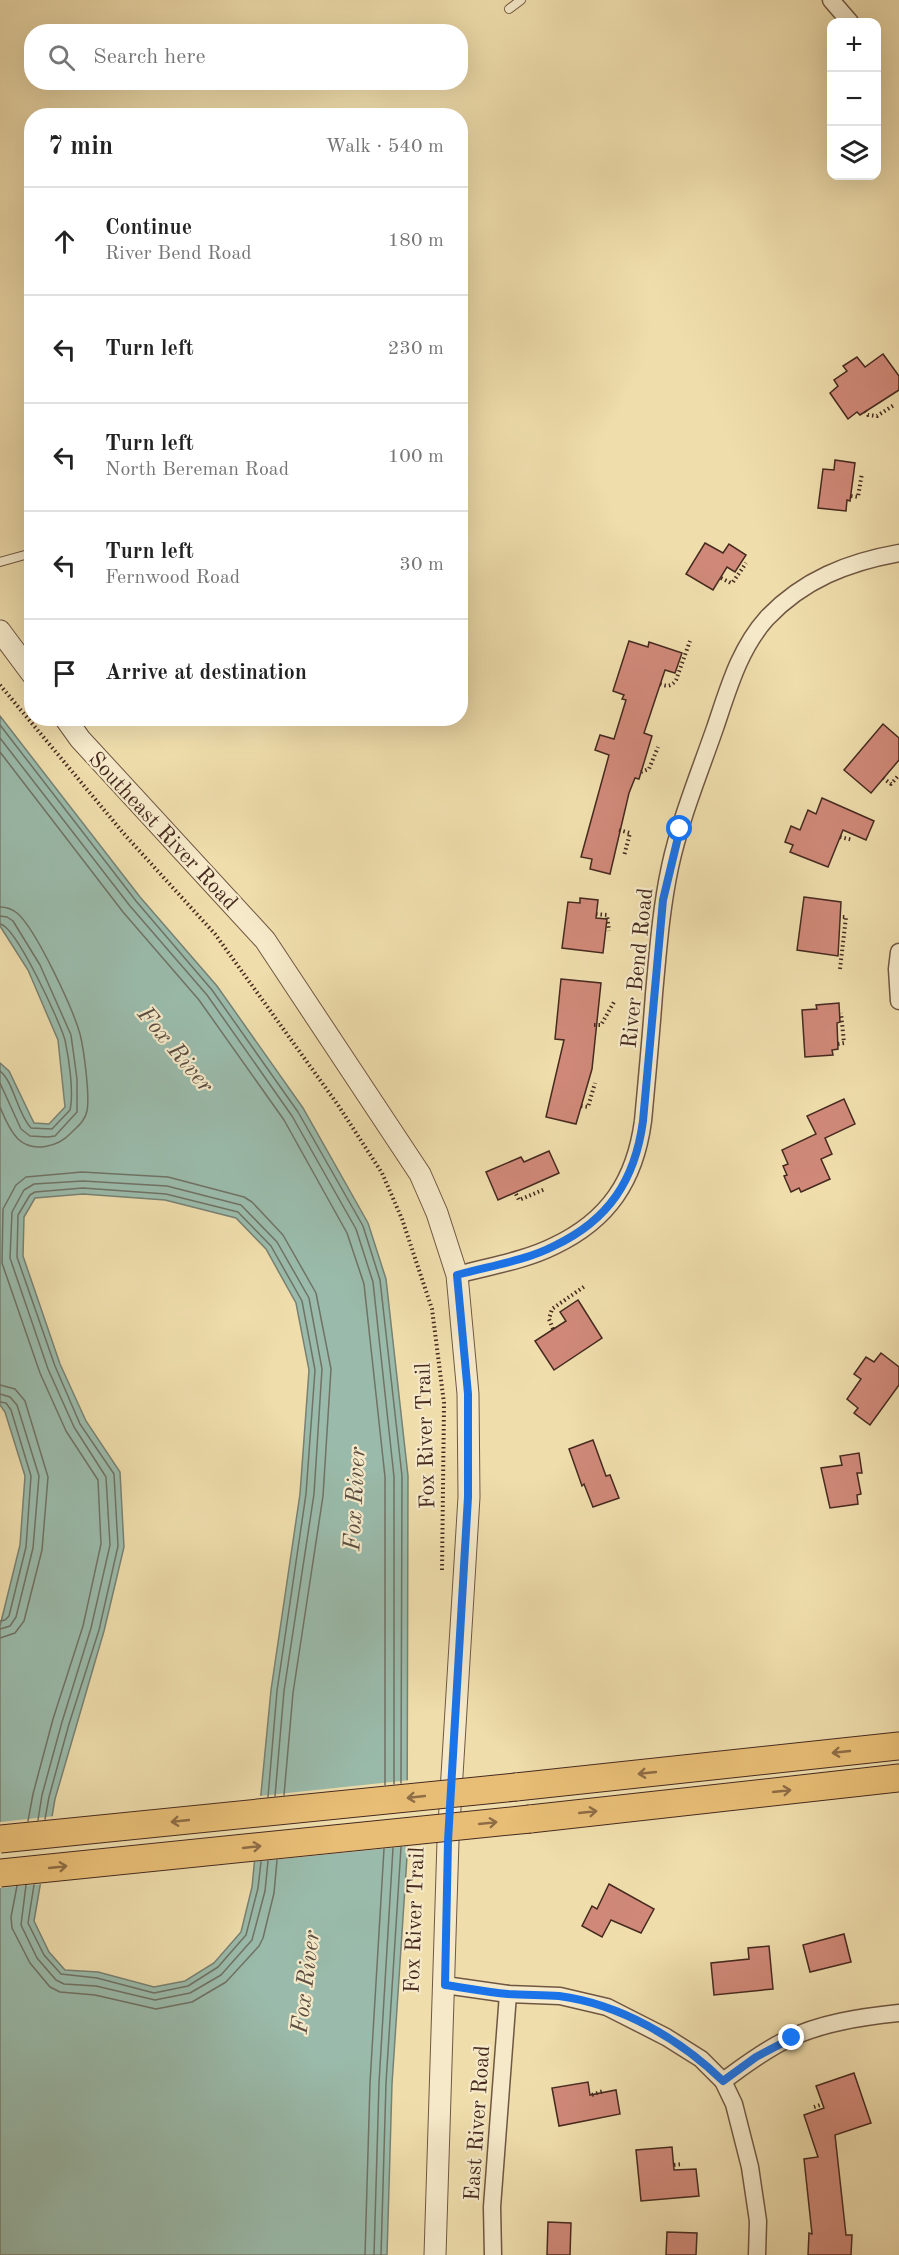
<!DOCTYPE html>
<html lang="en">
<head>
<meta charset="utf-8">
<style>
  body { margin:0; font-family:"Old Standard TT",serif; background:#f6f6f6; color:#222 }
  .controls { position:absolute; right:18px; top:18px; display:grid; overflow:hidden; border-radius:12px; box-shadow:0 6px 24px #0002 }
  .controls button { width:54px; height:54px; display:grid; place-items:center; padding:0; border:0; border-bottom:2px solid #e0e0e0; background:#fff; color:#222; font:30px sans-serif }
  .stop { position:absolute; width:18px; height:18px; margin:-14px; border:4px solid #1a73e8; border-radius:50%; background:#fff }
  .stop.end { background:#1a73e8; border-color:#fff; box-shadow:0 2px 6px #0008 }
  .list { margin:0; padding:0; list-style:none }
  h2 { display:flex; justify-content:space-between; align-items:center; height:78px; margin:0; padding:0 24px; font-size:26px }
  h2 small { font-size:20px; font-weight:400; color:#767676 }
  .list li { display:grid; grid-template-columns:39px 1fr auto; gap:18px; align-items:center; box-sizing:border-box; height:108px; padding:0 24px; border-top:2px solid #e0e0e0 }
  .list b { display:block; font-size:22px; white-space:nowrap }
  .list p { margin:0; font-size:20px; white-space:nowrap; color:#767676 }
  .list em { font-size:20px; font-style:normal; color:#767676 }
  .icon { flex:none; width:33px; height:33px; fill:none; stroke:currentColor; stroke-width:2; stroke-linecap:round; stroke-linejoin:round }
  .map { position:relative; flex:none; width:899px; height:2255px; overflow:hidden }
  .search { position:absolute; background:#fff; box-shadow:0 6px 24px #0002; left:24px; top:24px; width:444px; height:66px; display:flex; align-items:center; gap:15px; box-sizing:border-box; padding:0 21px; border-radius:24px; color:#767676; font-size:22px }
  .panel { position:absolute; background:#fff; box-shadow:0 6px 24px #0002; left:24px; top:108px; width:444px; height:618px; border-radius:24px }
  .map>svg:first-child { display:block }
  .water { fill:#9abbab; stroke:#788173; stroke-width:1.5; fill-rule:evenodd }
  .pier { fill:#efddac }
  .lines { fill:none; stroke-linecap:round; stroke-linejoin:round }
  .shore { stroke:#707265; stroke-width:1.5 }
  .building { fill:#d08979; stroke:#462a1f; stroke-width:1.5 }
  .service-casing { stroke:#705742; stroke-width:10 }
  .minor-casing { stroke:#705742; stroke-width:19 }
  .tertiary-casing { stroke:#705742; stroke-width:23 }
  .primary-casing { stroke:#462a1f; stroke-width:29 }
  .path { stroke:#462a1f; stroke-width:4; stroke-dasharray:1.5 3; stroke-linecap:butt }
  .service { stroke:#f5e9c9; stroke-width:8 }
  .minor { stroke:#f5e9c9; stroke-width:16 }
  .tertiary { stroke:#f5e9c9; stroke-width:21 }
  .primary { stroke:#e8be76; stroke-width:27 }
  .primary-bridge-casing { stroke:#462a1f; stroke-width:29; stroke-linecap:butt }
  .primary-bridge { stroke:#e8be76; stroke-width:27 }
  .oneway { stroke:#8f6d46 }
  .route { stroke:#1a73e8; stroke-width:8 }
  .labels { text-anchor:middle; stroke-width:4.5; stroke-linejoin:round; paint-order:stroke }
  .street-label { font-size:22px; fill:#462a1f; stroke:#f5e9c9 }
  .water-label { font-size:24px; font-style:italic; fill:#5b4e42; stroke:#f5e9c9 }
</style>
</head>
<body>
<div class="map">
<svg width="899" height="2255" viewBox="0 0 899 2255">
  <rect width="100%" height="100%" fill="#efddac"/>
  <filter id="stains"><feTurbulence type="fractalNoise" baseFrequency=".00333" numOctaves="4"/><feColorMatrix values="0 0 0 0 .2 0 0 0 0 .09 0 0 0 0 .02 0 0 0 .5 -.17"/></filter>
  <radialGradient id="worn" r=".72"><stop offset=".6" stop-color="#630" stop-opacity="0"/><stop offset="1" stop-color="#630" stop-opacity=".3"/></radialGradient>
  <path class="water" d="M0,716l140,181 77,89 86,122 65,115 18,56 22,197 -1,381 -15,227 -5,171h-387v-629l20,-81 5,-69 -20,-64 -5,-7v-342l9,8 25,52 15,1 16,-17 -7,-67 -30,-70 -28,-44zM83,1194l82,6 71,18 30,31 30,54 13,67 -9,124 -29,196 -19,197 -11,45 -27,31 -29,18 -31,6 -56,-15 -33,-2 -16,-18 -15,-31 21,-122 49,-168 20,-84 -4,-75 -34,-51 -26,-57 -37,-108 1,-39 11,-19z"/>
  <g class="pier">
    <polygon points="410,1780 410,1846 251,1862 259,1796"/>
    <polygon points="55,1816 43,1884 0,1888 0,1822"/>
  </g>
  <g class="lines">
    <g class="shore">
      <polyline points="0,725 136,901 212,990 298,1112 363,1226 380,1280 402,1476 401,1783"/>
      <polyline points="0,738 130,906 207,995 292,1116 356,1229 373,1282 394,1477 394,1784"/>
      <polyline points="0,752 123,912 199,1000 284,1120 347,1233 364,1284 385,1477 385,1785"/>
      <path d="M0,907c6,0 12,2 17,6 19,16 56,96 63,121 4,16 10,62 7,77 -2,10 -10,16 -16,22 -13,14 -38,20 -53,6 -8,-8 -14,-22 -18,-32"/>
      <polyline points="0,916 7,917 13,921 40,965 71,1035 77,1079 77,1112 55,1136 48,1137 30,1136 21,1129 0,1083"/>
      <path d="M0,924c16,2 60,98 65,116 4,19 9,52 5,70l-18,19 -21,-1c-14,-15 -17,-46 -31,-57"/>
      <polyline points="0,1385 15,1389 25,1401 48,1477 42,1550 24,1621 15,1633 0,1638"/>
      <polyline points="0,1394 10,1397 17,1405 39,1476 33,1548 16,1617 10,1626 0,1629"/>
      <polyline points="0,1402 6,1403 11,1410 31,1476 26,1547 9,1616 5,1620 0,1621"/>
      <polyline points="45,1819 49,1797 69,1724 99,1630 118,1546 114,1474 80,1424 55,1366 17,1257 18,1215 30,1195 35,1192 83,1188 166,1194 238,1212 271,1246 302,1301 315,1370 306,1494 277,1691 268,1797"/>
      <polyline points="38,1820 42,1795 62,1722 91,1628 110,1545 106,1477 74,1427 48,1369 10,1258 12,1212 24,1190 34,1184 83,1181 167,1186 241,1205 277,1242 309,1298 322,1369 314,1494 284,1691 275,1796"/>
      <polyline points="28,1821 33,1794 53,1719 83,1626 101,1544 98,1480 66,1431 40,1373 2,1263 3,1209 16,1185 26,1177 82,1172 168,1177 244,1197 252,1202 283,1235 316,1293 331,1369 323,1496 293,1693 284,1795"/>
      <polyline points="26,1885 21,1925 37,1958 56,1980 64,1984 96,1986 155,2000 190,1993 221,1975 252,1940 265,1891 268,1861"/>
      <polyline points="34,1885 28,1923 44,1955 61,1974 97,1978 154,1993 188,1986 218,1967 246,1935 258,1888 261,1862"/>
      <polyline points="17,1886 11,1917 12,1928 30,1963 50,1987 60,1992 95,1995 156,2009 192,2002 226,1982 259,1946 263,1938 274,1893 277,1860"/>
      <polyline points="365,2255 370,2083 384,1849"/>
      <polyline points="374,2255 379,2083 393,1848"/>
      <polyline points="381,2255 386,2083 401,1847"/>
    </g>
  </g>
  <g class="building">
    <polygon points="883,354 899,376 899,390 860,415 857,412 848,419 830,393 838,386 834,380 847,371 843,366 857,357 865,367"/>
    <polygon points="835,460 855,463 850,501 847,500 846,511 818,508 823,469 834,470"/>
    <polygon points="705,543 723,553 729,544 746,555 735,572 727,567 713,590 686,574"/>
    <polygon points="629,641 648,647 649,642 682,653 675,673 665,670 644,733 652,736 639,779 635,778 629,793 610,874 590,869 592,859 581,857 609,755 595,750 600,735 614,739 626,700 622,699 624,695 613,691"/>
    <polygon points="883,724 899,738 899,760 871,793 844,770"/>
    <polygon points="822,798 874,821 866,840 843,830 828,867 790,852 793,845 785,842 791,826 800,830 808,810 816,814"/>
    <polygon points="804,897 841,902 838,956 797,950"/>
    <polygon points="580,898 598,900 596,918 607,919 603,953 562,948 568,902 580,903"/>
    <polygon points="561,979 601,983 592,1069 576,1124 546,1117 564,1040 555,1039"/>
    <polygon points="839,1003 840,1022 837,1023 838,1049 832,1050 833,1055 805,1057 802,1010 817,1009 816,1005"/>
    <polygon points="844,1099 855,1124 825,1138 832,1154 821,1159 830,1179 801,1192 799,1188 791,1192 784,1176 787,1175 783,1166 788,1164 782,1150 816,1134 807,1116"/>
    <polygon points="549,1151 559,1173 498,1200 486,1172 521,1157 524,1162"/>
    <polygon points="578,1300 602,1338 554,1370 535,1341 566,1321 560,1312"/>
    <polygon points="881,1353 899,1367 899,1385 870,1425 854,1413 858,1408 847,1399 861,1379 854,1374 866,1357 874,1362"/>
    <polygon points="593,1440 606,1476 610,1475 619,1498 593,1507 584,1484 582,1486 569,1449"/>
    <polygon points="859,1453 862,1473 857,1473 861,1494 857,1495 858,1504 830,1508 821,1468 842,1465 840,1456"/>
    <polygon points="609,1884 654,1909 641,1933 611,1920 602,1937 582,1926 592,1906 597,1909"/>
    <polygon points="844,1934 851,1962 810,1972 803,1945"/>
    <polygon points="769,1946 773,1989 714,1995 711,1963 749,1959 748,1948"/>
    <polygon points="854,2073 871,2123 835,2135 846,2235 852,2235 851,2255 808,2255 809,2233 812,2234 804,2159 818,2157 804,2115 824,2108 816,2086"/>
    <polygon points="588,2082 590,2095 616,2090 620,2114 559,2126 552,2088"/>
    <polygon points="672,2147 674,2170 696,2169 699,2196 641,2201 636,2150"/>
    <polygon points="548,2222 571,2223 570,2255 547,2255"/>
    <polygon points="667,2232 697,2233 696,2255 666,2255"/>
  </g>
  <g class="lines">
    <g class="service-casing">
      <g id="service">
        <polyline points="509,9 521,0"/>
        <polyline points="0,562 32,553"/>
      </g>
    </g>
    <g class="minor-casing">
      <g id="minor">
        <polyline points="831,0 850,22"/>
        <polyline points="899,952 897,969 899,1001"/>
        <path d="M457,1275c32,-9 67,-14 97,-29 55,-26 81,-66 89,-125 4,-43 8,-85 11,-127 4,-43 7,-85 16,-127 10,-47 29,-93 45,-139 13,-38 24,-79 52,-110 36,-38 81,-56 132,-65"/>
        <polyline points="445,1985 508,1994 560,1996 607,2007 666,2037 701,2059 723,2081 734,2104 750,2167 758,2221 757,2255"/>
        <path d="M723,2081c21,-15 40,-30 63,-41 34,-17 75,-23 113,-27"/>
        <polyline points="493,2255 492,2207 508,1994"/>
      </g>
    </g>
    <g class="tertiary-casing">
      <g id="tertiary">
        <polyline points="0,631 32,674"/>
        <polyline points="65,718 80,739 265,940 420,1174 437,1213 457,1275 468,1394 469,1497 448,1841 435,2255"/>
      </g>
    </g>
    <g class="primary-casing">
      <g id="primary">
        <polyline points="516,1787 899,1746"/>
        <polyline points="530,1819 899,1778"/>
      </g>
    </g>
    <g class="path">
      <polyline points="865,411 868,415 877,416 894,405"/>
      <polyline points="851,496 858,497 862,473"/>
      <polyline points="721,578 731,583 733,582 746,563"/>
      <path d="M660,684c7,3 12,2 16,-4l14,-39"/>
      <polyline points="0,685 125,835 215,934 338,1105 382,1173 402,1219 432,1309 444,1403 442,1571"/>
      <polyline points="641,772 649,769 658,747"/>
      <polyline points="883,778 891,784 899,775"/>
      <polyline points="619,830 630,833 624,856"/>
      <polyline points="840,837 853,840"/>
      <polyline points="596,914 607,915 609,931"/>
      <polyline points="840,969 846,917 841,917"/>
      <polyline points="594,1025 601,1025 614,1002"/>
      <polyline points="838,1044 844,1043 841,1013"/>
      <polyline points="581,1106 588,1107 595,1083"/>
      <polyline points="516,1194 519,1200 545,1189"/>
      <polyline points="553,1329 549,1319 552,1309 585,1286"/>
      <polyline points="592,2095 603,2091"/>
      <polyline points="814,2107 823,2104"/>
      <polyline points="674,2165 683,2164"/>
    </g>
    <use href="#service" class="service"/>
    <use href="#minor" class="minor"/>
    <use href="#tertiary" class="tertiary"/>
    <use href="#primary" class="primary"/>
    <g class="primary-bridge-casing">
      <g id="primary-bridge">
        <polyline points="0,1839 516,1787"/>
        <polyline points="0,1873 530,1819"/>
      </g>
    </g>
    <use href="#primary-bridge" class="primary-bridge"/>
  </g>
  <defs><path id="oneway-shaft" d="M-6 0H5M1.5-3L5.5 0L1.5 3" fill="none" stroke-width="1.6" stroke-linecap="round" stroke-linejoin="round" transform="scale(1.5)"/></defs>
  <g class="oneway">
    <use href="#oneway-shaft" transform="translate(841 1752) rotate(174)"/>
    <use href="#oneway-shaft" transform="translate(647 1773) rotate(174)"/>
    <use href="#oneway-shaft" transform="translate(782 1791) rotate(-6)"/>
    <use href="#oneway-shaft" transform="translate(416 1797) rotate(174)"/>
    <use href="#oneway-shaft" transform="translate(588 1812) rotate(-6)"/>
    <use href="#oneway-shaft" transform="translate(180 1821) rotate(174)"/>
    <use href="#oneway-shaft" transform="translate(488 1823) rotate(-6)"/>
    <use href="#oneway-shaft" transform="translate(252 1847) rotate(-6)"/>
    <use href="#oneway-shaft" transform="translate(58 1867) rotate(-6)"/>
  </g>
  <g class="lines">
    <path class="route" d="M680,829l-17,71 -20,221c-8,59 -34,99 -89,125 -29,15 -65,20 -97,29l11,119v103l-20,344 -3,144c21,3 42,7 63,9 17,1 34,1 51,2 61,8 121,43 164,85l33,-24 36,-19"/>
  </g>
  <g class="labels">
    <g class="street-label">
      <text transform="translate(164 830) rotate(47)" y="8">Southeast River Road</text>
      <text transform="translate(636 968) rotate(-84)" y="8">River Bend Road</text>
      <text transform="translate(424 1436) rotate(-92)" y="8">Fox River Trail</text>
      <text transform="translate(413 1920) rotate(-88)" y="8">Fox River Trail</text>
      <text transform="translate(476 2123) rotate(-86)" y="8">East River Road</text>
    </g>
    <g class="water-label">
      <text transform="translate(176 1049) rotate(50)" y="8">Fox River</text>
      <text transform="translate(354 1499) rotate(-87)" y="8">Fox River</text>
      <text transform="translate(305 1982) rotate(-83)" y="8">Fox River</text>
    </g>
  </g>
  <rect width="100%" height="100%" filter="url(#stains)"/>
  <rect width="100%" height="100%" fill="url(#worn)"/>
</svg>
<div class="controls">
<button>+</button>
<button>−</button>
<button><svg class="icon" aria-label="layers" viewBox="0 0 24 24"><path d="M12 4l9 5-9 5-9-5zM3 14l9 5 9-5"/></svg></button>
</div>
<div class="stop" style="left:680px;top:829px"></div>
<div class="stop end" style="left:792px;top:2038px"></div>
<div class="search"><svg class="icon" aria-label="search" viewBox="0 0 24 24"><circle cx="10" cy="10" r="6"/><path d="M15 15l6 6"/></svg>Search here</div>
<section class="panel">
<h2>7 min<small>Walk · 540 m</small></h2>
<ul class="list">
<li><svg class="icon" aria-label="ahead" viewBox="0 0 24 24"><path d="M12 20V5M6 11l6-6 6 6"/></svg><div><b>Continue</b><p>River Bend Road</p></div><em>180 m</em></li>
<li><svg class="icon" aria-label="left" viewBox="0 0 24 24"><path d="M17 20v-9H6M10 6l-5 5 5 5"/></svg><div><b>Turn left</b></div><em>230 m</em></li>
<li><svg class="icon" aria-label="left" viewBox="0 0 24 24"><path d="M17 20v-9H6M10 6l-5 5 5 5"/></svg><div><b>Turn left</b><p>North Bereman Road</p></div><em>100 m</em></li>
<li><svg class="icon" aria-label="left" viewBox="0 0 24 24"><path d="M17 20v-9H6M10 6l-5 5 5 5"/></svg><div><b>Turn left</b><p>Fernwood Road</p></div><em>30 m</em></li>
<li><svg class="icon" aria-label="arrive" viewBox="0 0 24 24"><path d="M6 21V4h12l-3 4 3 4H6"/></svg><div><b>Arrive at destination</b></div></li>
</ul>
</section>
</div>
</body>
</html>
